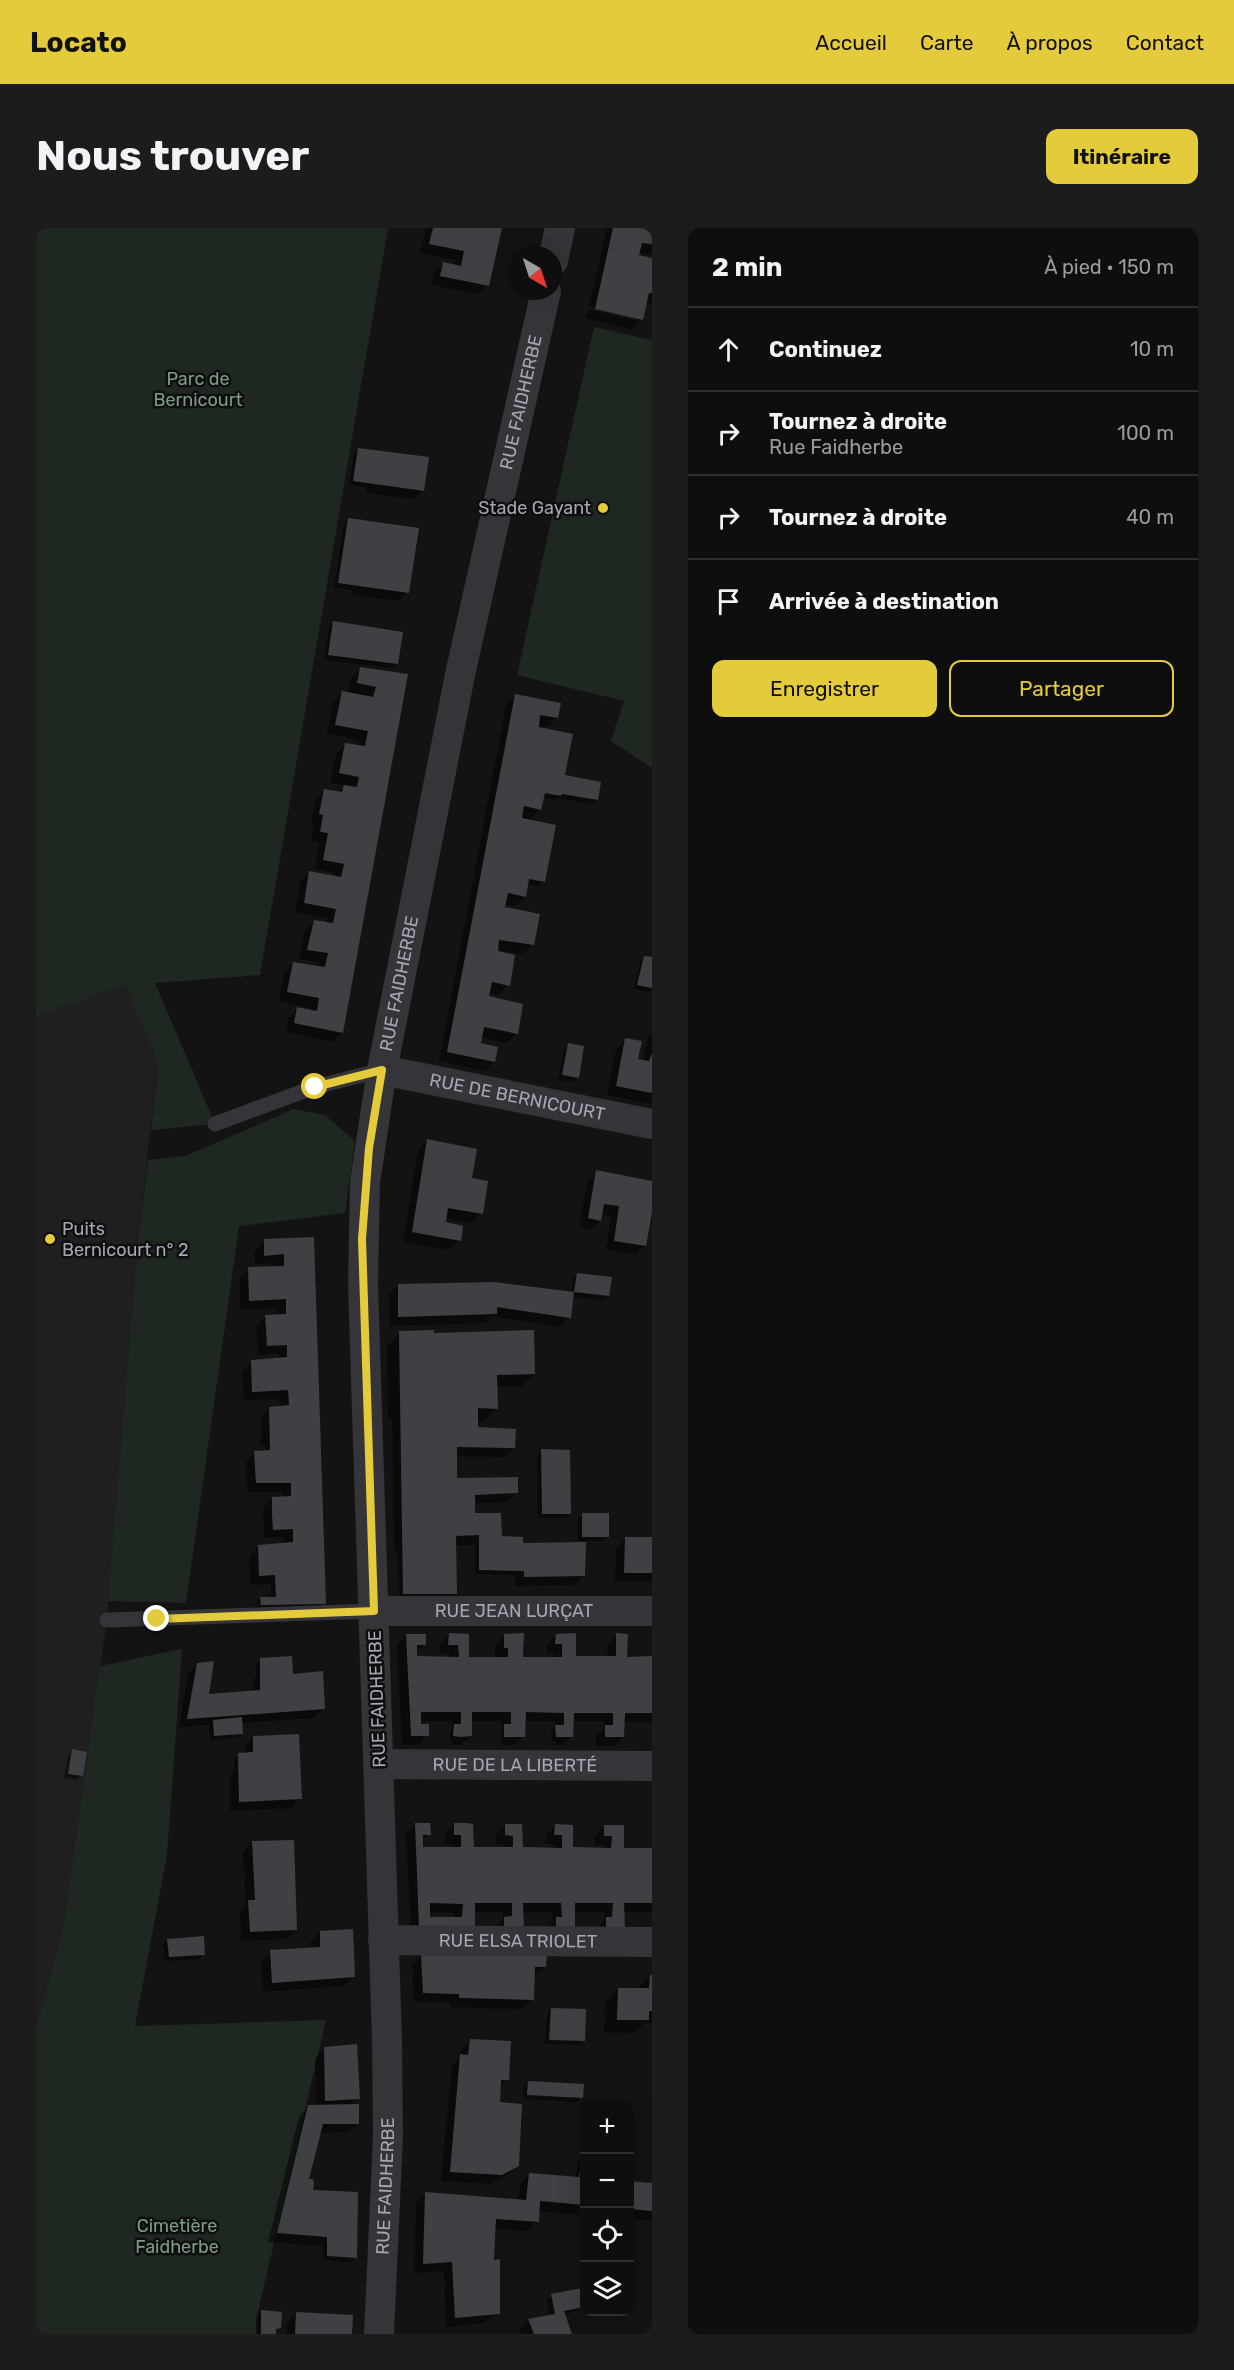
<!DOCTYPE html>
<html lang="fr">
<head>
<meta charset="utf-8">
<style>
  body { margin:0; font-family:Rubik,sans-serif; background:#1c1c1d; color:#f1f3f6 }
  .controls { position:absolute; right:18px; bottom:18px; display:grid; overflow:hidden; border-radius:12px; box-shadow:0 6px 24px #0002 }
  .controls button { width:54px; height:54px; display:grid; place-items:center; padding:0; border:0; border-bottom:2px solid #2e2e2f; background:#0e0e0f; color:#f1f3f6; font:30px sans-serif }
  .compass { position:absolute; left:472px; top:18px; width:54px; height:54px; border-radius:50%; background:#0e0e0f; box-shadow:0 6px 24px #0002; rotate:141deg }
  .stop { position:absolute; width:18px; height:18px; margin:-14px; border:4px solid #e3cb3c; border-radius:50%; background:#fff }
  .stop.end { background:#e3cb3c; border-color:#fff; box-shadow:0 2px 6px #0008 }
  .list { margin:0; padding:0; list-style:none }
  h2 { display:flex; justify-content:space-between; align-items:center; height:78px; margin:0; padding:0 24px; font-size:26px }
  h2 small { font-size:20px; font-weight:400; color:#9b9c9e }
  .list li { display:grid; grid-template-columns:39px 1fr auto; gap:18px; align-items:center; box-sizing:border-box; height:84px; padding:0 24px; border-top:2px solid #2e2e2f }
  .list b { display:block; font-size:22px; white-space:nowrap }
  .list p { margin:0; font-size:20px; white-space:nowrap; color:#9b9c9e }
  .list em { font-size:20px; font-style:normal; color:#9b9c9e }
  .actions { display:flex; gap:12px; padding:18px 24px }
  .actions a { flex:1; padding:14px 0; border:2px solid #e3cb3c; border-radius:12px; text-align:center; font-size:21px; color:#e3cb3c }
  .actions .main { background:#e3cb3c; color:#111 }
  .icon { flex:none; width:33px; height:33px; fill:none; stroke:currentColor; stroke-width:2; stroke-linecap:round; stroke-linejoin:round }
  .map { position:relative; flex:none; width:616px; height:2106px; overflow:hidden; border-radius:12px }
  header { display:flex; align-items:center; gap:36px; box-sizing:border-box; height:84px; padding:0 30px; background:#e3cb3c; color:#111 }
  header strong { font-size:28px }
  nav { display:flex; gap:33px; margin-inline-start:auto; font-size:21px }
  .intro { display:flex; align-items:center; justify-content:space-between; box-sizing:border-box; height:144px; padding:0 36px }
  h1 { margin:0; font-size:42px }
  .button { padding:15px 27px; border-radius:12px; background:#e3cb3c; color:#111; font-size:21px; font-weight:700 }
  main { display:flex; gap:36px; padding:0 36px }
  aside { flex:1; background:#0e0e0f; border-radius:12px; box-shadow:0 6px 24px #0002 }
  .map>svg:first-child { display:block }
  .built { fill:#1f1f21 }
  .green { fill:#1f2721 }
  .shadow { fill:#0007; fill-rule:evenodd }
  .building { fill:#3f4044; fill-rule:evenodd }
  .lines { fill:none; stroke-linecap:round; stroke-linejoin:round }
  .lane { stroke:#343439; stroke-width:15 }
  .street { stroke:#343439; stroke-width:30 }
  .route { stroke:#e3cb3c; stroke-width:8 }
  .poi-dot { fill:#e3cb3c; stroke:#0e0e0f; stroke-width:2 }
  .labels { text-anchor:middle; stroke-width:5; stroke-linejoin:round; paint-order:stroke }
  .park-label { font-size:18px; fill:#7e9d86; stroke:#0e0e0f }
  .street-label { font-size:18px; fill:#a5a7b4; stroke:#0e0e0f }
  .poi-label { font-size:18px; fill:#a5a7b4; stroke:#0e0e0f; text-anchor:end }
</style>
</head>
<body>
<header>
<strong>Locato</strong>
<nav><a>Accueil</a><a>Carte</a><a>À propos</a><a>Contact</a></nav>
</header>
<div class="intro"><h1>Nous trouver</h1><a class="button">Itinéraire</a></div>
<main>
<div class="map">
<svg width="616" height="2106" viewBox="0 0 616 2106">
  <rect width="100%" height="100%" fill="#131314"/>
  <polygon class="built" points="89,757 122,835 102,1012 71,1392 27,1701 0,1799 0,789"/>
  <g class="green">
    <polygon points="0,0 352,0 224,747 119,755 179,896 115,902 122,835 89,757 0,789"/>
    <polygon points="558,99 616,112 616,540 575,513 588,473 481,447"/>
    <polygon points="258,881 289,887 319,913 309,985 203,998 150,1375 72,1373 102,1012 112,932 149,928"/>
    <polygon points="146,1421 131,1627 99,1798 290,1792 220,2092 220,2106 0,2106 0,1799 27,1701 64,1438"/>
  </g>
  <g class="shadow">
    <polygon points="390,0 465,0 452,57 442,66 395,57 398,45 407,36 418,38 419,32 384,25"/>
    <polygon points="571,0 616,0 616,23 613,26 602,25 602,28 616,32 616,76 609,75 605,92 596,101 550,90 552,81 601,93 601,89 553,78"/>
    <polygon points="323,221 387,262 377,271 330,265 331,259 313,257 318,226"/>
    <polygon points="313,291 371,364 362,373 316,367 316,362 298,359 308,296"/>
    <polygon points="297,395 361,436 356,440 288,432 293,400"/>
    <polygon points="325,441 370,448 306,805 296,814 250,804 252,791 261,781 274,784 275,780 243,773 248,745 257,735 282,740 283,734 263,731 269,703 278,693 290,695 291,690 259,684 264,654 273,645 298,649 299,645 279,641 283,615 275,613 278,596 275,596 279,572 288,562 302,565 309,558 294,555 300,526 310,516 322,519 323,512 291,506 297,474 306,465 312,466 315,450"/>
    <polygon points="479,467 521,490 512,499 505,498 504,500 527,548 561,572 556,576 521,570 519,572 506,570 504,581 493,593 507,653 503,658 491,656 489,668 479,678 469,676 468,681 497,716 487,726 461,722 472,757 463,767 452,765 452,769 481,805 471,815 445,809 443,816 458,833 449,843 403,833 470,477"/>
    <polygon points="609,729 616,731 616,761 613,764 598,761 604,734"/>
    <polygon points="616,805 616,876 571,867 580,821 590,811 601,832 607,833 612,809"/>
    <polygon points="532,817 547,820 541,850 536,854 522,852 528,822"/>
    <polygon points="392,913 434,952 445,985 436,995 409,990 409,995 423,1012 414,1022 367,1014 382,922"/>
    <polygon points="561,944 616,954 616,995 613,994 609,1018 599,1027 570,1022 575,988 565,986 564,992 555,1002 543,999 551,954"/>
    <polygon points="277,1011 288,1375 279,1385 220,1381 220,1378 231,1378 231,1375 220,1375 224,1370 231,1370 235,1366 235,1356 214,1357 213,1328 223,1318 248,1316 248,1309 228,1310 227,1280 236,1271 247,1270 246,1264 211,1264 210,1234 219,1224 230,1224 230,1218 225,1218 224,1190 233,1180 244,1179 243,1171 208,1172 206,1143 216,1133 242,1131 242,1125 222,1127 220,1098 230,1088 241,1088 241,1080 204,1082 204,1050 213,1040 239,1040 239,1035 219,1036 219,1022 229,1013"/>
    <polygon points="541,1046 572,1068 567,1072 536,1069 533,1089 524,1099 456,1088 450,1095 354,1098 353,1066 362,1057 535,1065 537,1051"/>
    <polygon points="364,1105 397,1106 498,1146 485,1159 460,1159 460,1181 447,1194 440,1193 440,1201 478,1220 468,1229 419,1228 420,1252 481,1264 471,1274 438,1275 438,1285 464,1307 548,1347 538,1357 479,1358 479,1347 439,1346 439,1317 418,1317 420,1365 415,1370 363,1370 362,1325 358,1325 356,1190 352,1190 351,1118"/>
    <polygon points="506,1223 534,1285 529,1290 502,1290 501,1227"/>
    <polygon points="546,1287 571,1308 566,1313 542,1313 542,1292"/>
    <polygon points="590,1311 616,1311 616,1354 579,1354 580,1320"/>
    <polygon points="371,1407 389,1416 380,1425 380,1430 413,1430 413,1425 404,1425 404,1416 413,1407 432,1407 432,1430 459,1430 459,1417 469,1407 486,1430 517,1430 518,1425 511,1425 511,1417 520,1407 538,1430 571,1430 572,1416 581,1407 590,1430 616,1430 616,1494 587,1494 587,1508 578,1518 560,1518 560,1508 568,1500 568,1493 536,1493 536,1508 526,1517 519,1517 519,1513 516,1513 515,1503 519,1498 519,1493 488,1493 487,1508 478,1517 466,1517 464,1502 466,1493 435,1493 435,1508 425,1517 416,1517 416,1512 413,1512 417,1493 383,1493 383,1498 391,1507 382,1517 366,1517 361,1417"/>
    <polygon points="225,1431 255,1445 287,1481 278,1490 205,1495 206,1506 201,1510 174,1512 173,1497 143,1499 152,1446 161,1436 172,1467 216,1464 216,1455 220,1450 220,1436"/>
    <polygon points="217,1509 265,1570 255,1580 194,1583 194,1547 198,1542 198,1532 202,1527 208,1527 208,1519"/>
    <polygon points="37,1523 45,1547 41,1552 28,1550 32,1528"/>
    <path d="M379,1596l14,10 -8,8v6h32v-4h-8v-10l9,-9 19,23 31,1v-5h-8v-9l10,-10h15l1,24h31v-5h-8l1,-9 9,-9h17v23h31v-5l-8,1v-9l10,-10 17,23h30v63h-29v16h-26l7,-7v-9h-30v16h-27l6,-6 -1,-10h-30v15h-27l8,-7v-8h-30v15l-62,9 -5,-102zM392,1684l26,1v5h-26z"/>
    <polygon points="217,1614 260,1702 250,1711 205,1713 204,1683 210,1677 207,1624"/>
    <polygon points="284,1704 317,1749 308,1758 227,1764 225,1733 234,1724 275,1721 275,1714"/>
    <polygon points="132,1712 168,1726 163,1731 128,1733 127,1717"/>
    <polygon points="385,1728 509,1739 497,1748 496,1771 487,1781 414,1779 414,1774 378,1774 376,1737"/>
    <polygon points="614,1748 616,1748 616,1795 608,1795 599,1805 568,1804 569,1774 582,1761 601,1761"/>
    <polygon points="515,1781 547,1813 542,1817 509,1816 511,1786"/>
    <polygon points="434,1813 471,1851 464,1859 463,1876 481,1937 471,1947 455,1956 405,1953 416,1837 424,1829 425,1822"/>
    <polygon points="289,1820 322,1870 315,1878 322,1895 312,1904 284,1905 271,1952 275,1963 320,2029 315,2034 287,2032 287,2018 232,2014 263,1889 272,1879 280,1879 279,1830"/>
    <polygon points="492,1855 546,1869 541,1874 487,1871 487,1859"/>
    <polygon points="547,1928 548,1928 548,1987 502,1983 501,1993 492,2003 458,2001 457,2031 463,2085 447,2095 410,2099 408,2043 378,2045 380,1975 389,1965 482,1973 484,1956 493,1947 540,1949 542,1932"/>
    <polygon points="594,1954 616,1956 616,1992 594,1991"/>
    <polygon points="516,2068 548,2078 543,2083 527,2086 535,2106 485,2106 483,2102 493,2092 514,2088 511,2072"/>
    <polygon points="225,2084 243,2100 238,2106 221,2106 221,2089"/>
    <polygon points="260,2085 315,2106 250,2106 251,2095"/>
  </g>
  <g class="building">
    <polygon points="397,0 466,0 453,58 404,48 407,34 425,38 428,23 393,16"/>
    <polygon points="577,0 616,0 616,16 606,15 603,27 616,30 616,65 613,65 607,92 559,81"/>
    <polygon points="322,220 393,229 388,263 317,253"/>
    <polygon points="312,290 383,300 373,365 302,355"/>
    <polygon points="297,393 367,404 362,436 292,427"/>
    <polygon points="324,439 372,446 307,805 258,795 261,779 281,783 283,770 251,764 257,734 289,739 292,725 271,722 278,692 297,695 300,681 268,675 273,643 305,649 308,636 287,632 292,605 284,604 287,587 283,586 288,561 306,564 308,557 321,559 323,549 303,545 309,515 329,518 332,503 299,497 306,463 337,469 340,459 321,455"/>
    <polygon points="479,466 525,475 522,490 504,487 503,499 537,506 529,547 565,554 562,572 526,566 525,568 509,565 505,582 488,578 486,590 520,597 509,654 493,651 490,669 472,665 469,679 504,686 498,717 463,712 462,723 479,727 474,758 456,754 453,768 487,776 482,806 448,799 445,815 462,819 459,834 411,824"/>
    <polygon points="608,728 616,729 616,760 601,757"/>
    <polygon points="589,810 606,813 602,831 613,833 616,825 616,865 580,858"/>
    <polygon points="532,815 548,818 543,850 526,847"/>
    <polygon points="391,911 441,921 436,950 452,953 447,986 412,980 410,994 427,998 425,1013 376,1004"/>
    <polygon points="560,942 616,953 616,985 610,1018 578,1013 583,978 568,976 565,993 552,990"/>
    <polygon points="278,1009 290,1376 225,1377 224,1369 240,1369 239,1347 223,1348 222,1317 257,1314 257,1301 237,1302 236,1286 236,1269 255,1268 255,1255 220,1255 218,1223 234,1222 233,1179 253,1177 252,1162 216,1164 215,1132 251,1129 251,1117 231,1118 229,1087 250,1086 250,1071 213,1073 212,1039 248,1038 248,1026 228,1028 228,1011"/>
    <polygon points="541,1045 576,1049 573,1068 538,1064"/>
    <polygon points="458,1054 538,1064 535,1090 461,1079 461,1086 362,1089 362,1056"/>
    <polygon points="398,1102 398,1105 498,1102 499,1146 461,1147 462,1181 442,1180 442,1199 480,1201 479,1220 421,1219 421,1250 482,1249 482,1265 439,1267 439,1285 465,1285 466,1308 487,1309 487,1315 550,1314 549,1348 488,1349 488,1343 443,1342 443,1307 420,1308 421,1366 367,1366 363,1103"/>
    <polygon points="505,1221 534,1222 535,1286 506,1286"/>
    <rect x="546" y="1285" width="27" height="24"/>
    <polygon points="589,1309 616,1309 616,1345 588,1345"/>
    <polygon points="413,1405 433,1406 433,1429 472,1429 472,1420 468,1420 468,1406 488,1405 487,1429 526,1429 526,1416 519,1416 520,1406 540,1405 540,1428 580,1428 580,1405 592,1406 591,1429 616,1428 616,1485 589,1485 588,1509 569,1509 569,1497 577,1497 577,1485 538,1485 537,1509 520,1509 519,1497 528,1497 528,1485 490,1484 489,1509 468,1509 468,1496 475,1496 475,1484 436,1484 436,1508 425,1509 417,1508 418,1496 425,1496 425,1484 385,1484 385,1496 393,1496 393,1508 375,1508 370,1406 390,1406 390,1417 381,1417 381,1428 423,1429 422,1417 412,1417"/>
    <polygon points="256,1428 257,1446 287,1443 289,1481 151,1491 161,1435 178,1433 173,1466 224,1462 224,1430"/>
    <polygon points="206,1489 207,1506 178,1508 177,1492"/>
    <polygon points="263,1506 266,1571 203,1574 202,1525 217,1524 217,1508"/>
    <polygon points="36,1521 51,1524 47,1548 32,1546"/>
    <path d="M379,1595h15l1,12h-8v12h38v-12h-7v-12h12l7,1 1,23h39v-11l-8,-1v-11h17l1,23 39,1v-13h-8l1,-11 18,1v22l38,1 1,-12h-8v-11h20v23h28v55h-28l1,26 -19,-1v-11h6l1,-14h-38v25h-19v-11h6l-1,-14h-38l1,25h-20v-11l8,-1v-13h-37v25l-56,-1zM394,1675l33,1 -1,13h-32z"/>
    <polygon points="258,1612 261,1702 214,1704 212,1672 219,1672 216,1613"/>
    <polygon points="317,1701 319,1749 236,1755 234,1722 284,1719 284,1703"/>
    <polygon points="168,1708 169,1727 133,1729 131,1711"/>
    <polygon points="385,1727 511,1727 510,1739 499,1739 498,1772 423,1770 423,1766 387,1765"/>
    <polygon points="614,1747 616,1747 616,1783 613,1783 613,1792 581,1792 582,1760 613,1760"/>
    <polygon points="515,1780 550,1781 549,1813 513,1812"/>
    <polygon points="434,1811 475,1813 473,1852 465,1852 464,1874 486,1876 483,1938 466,1947 414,1944 424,1826 432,1827"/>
    <polygon points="321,1816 324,1871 289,1873 288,1819"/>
    <polygon points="492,1853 548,1856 547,1870 491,1867"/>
    <polygon points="323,1876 323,1896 287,1896 273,1951 277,1951 278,1955 277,1962 322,1964 321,2030 291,2028 291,2009 241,2005 272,1877"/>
    <polygon points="546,1926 548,1926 548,1977 504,1973 503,1994 460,1991 458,2032 464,2031 464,2086 419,2090 416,2034 387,2036 389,1964 490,1972 493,1945 543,1949"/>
    <polygon points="594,1953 616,1955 616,1983 594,1981"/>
    <polygon points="546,2060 548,2079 528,2083 536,2106 498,2106 492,2091 519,2086 515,2066"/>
    <polygon points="225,2082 246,2084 245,2100 240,2101 240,2106 225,2106"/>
    <polygon points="260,2084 317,2087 316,2106 259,2106"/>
  </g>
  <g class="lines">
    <g class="lane">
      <polyline points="179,896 279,859 346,842"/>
      <polyline points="71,1392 338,1383"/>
    </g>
    <g class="street">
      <polyline points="517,33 524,0"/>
      <path id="s1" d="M346,842l270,54"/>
      <path id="s2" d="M338,1383h278"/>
      <path id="s3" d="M343,1536l273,2"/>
      <path id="s4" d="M347,1712l269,2"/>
      <path id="s5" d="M343,2106l9,-198 -1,-95 -24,-757 2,-102 17,-112 79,-400 85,-379"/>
    </g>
  </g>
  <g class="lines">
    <polyline class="route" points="121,1391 338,1383 326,1011 333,920 346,842 279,859"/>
  </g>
  <g class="poi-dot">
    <circle cx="567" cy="280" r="6"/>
    <circle cx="14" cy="1011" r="6"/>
  </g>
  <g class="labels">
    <g class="park-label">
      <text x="162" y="157">Parc de<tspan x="162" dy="21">Bernicourt</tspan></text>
      <text x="141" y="2004">Cimetière<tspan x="141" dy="21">Faidherbe</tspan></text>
    </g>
    <g class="street-label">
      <text dy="6" stroke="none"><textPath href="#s5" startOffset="1948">RUE FAIDHERBE</textPath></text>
      <text dy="6" stroke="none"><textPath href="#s5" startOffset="1354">RUE FAIDHERBE</textPath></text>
      <text dy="6" stroke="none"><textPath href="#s1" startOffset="138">RUE DE BERNICOURT</textPath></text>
      <text dy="6" stroke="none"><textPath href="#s2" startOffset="140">RUE JEAN LURÇAT</textPath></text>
      <text transform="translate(341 1471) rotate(-92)" y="6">RUE FAIDHERBE</text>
      <text dy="6" stroke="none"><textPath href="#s3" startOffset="136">RUE DE LA LIBERTÉ</textPath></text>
      <text dy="6" stroke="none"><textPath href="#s4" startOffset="135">RUE ELSA TRIOLET</textPath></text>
      <text dy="6" stroke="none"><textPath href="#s5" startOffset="148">RUE FAIDHERBE</textPath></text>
    </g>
    <g class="poi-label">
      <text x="555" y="286">Stade Gayant</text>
      <text x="26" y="1007" text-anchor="start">Puits<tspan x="26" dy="21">Bernicourt n° 2</tspan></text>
    </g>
  </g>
</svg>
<div class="controls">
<button>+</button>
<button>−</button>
<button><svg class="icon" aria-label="locate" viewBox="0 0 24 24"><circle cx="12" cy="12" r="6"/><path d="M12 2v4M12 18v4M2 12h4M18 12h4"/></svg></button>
<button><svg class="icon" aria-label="layers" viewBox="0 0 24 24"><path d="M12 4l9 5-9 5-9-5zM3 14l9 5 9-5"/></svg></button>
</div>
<svg class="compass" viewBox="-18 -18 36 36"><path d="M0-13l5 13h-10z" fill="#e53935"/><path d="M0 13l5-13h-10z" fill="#9b9c9e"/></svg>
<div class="stop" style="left:279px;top:859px"></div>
<div class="stop end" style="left:121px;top:1391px"></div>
</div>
<aside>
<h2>2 min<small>À pied · 150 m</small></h2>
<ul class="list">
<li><svg class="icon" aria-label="ahead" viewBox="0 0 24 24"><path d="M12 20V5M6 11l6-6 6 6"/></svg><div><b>Continuez</b></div><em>10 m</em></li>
<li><svg class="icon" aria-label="right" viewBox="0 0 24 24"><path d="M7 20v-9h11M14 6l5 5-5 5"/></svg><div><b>Tournez à droite</b><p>Rue Faidherbe</p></div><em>100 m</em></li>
<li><svg class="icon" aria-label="right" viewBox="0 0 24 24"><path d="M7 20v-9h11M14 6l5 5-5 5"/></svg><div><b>Tournez à droite</b></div><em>40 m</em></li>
<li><svg class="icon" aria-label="arrive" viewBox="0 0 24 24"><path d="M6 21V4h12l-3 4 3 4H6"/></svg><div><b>Arrivée à destination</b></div></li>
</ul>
<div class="actions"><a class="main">Enregistrer</a><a>Partager</a></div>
</aside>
</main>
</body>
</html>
